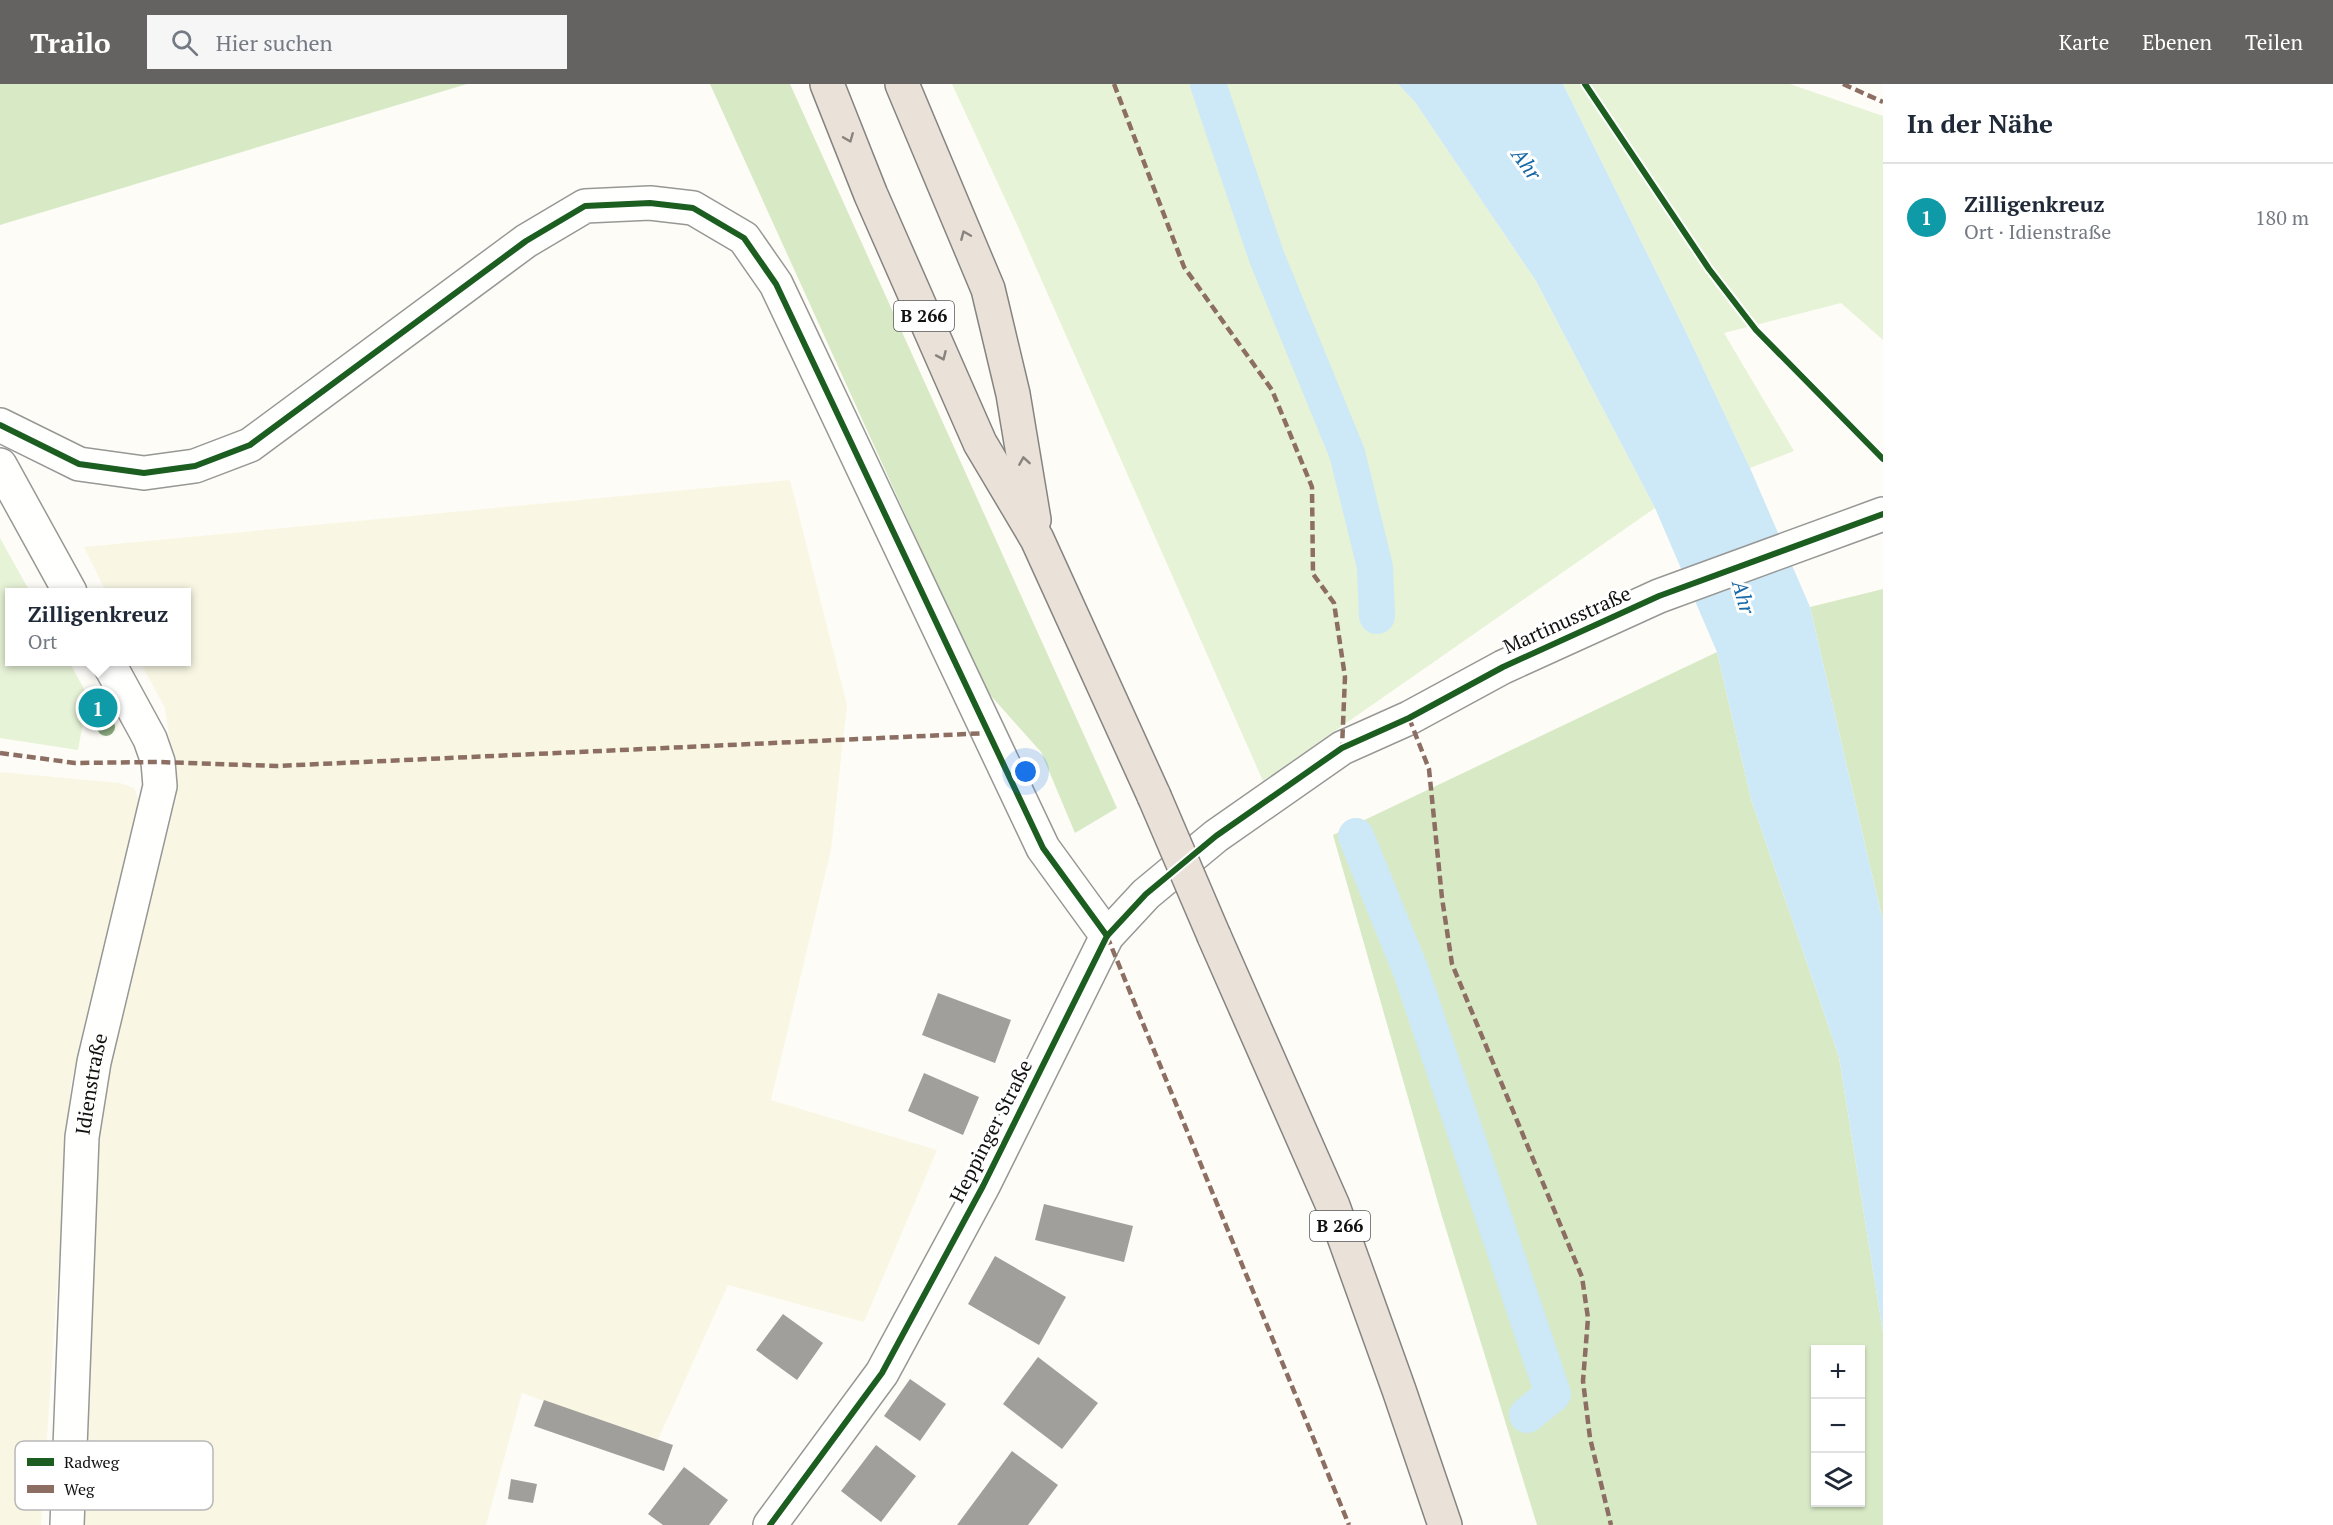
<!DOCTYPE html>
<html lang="de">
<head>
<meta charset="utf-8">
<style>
  body { margin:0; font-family:"PT Serif",serif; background:#f6f6f7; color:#1f2937 }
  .controls { position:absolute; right:18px; bottom:18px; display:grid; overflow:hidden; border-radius:0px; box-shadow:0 2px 4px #0004 }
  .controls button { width:54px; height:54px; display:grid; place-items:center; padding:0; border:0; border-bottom:2px solid #e0e1e3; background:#fff; color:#1f2937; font:30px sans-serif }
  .you { position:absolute; left:1026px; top:688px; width:21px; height:21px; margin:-15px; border:4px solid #fff; border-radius:50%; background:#1a73e8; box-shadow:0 0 0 9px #1a73e833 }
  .badge { display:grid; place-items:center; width:39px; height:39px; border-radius:50%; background:#646362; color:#fff; font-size:20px; font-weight:700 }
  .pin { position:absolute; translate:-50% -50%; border:3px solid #fff; box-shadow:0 2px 6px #0006 }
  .popup { position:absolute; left:5px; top:504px; width:186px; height:78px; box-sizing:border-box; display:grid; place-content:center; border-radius:0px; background:#fff; filter:drop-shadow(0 2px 4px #0005); font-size:20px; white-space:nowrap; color:#747a83 }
  .popup b { font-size:22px; color:#1f2937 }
  .popup::after { content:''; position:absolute; left:50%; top:100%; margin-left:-12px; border:12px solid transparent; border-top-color:#fff }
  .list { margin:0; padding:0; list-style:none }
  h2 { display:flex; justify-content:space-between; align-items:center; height:78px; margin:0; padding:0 24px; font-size:26px }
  h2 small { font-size:20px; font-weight:400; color:#747a83 }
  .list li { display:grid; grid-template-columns:39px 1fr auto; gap:18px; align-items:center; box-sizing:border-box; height:108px; padding:0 24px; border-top:2px solid #e0e1e3 }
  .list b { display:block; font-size:22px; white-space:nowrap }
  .list p { margin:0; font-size:20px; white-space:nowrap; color:#747a83 }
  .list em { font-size:20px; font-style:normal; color:#747a83 }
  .icon { flex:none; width:33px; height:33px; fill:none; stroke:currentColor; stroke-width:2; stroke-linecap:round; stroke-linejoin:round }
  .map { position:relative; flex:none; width:1883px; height:1441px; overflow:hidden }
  header { display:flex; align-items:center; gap:36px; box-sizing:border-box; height:84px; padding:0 30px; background:#646362; color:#fff }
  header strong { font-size:28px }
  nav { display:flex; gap:33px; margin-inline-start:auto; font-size:21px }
  .search { width:420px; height:54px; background:#f6f6f7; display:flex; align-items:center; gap:15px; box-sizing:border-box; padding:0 21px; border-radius:0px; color:#747a83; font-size:22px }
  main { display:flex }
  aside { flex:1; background:#fff }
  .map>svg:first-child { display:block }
  .farmland { fill:#f9f7e4 }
  .green { fill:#e7f3d7 }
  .forest { fill:#d8eac5; fill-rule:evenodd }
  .water { fill:#cde8f7 }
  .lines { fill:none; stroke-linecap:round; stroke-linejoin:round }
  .canal { stroke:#cde8f7; stroke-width:36 }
  .building { fill:#a19f9c }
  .minor-casing { stroke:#979795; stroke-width:36 }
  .highway-casing { stroke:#858482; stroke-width:36 }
  .minor { stroke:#fffffe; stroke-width:33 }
  .highway { stroke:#eae1d8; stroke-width:33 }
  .highway-bridge-casing { stroke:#858482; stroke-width:36; stroke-linecap:butt }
  .highway-bridge { stroke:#eae1d8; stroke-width:33 }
  .quiet { stroke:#8d6e63; stroke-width:4.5; stroke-dasharray:9 4.5; stroke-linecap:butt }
  .cycleway-casing { stroke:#fff; stroke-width:10 }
  .cycleway { stroke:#1b5e20; stroke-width:6 }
  .tree { fill:#8cac80 }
  .oneway { stroke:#88837e }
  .labels { text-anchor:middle; stroke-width:6; stroke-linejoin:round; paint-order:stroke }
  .shield { fill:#fff; stroke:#585858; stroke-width:1.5 }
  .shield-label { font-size:18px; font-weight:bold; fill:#111 }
  .street-label { font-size:20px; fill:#111; stroke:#fff }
  .water-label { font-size:21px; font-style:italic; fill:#1768a6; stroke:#fff }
  .key { fill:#fff; stroke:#b8b8b8; stroke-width:1.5 }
  .key-label { font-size:16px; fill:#111 }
</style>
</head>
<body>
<header>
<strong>Trailo</strong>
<div class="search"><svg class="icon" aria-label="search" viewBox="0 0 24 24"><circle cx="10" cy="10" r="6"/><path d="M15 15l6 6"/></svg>Hier suchen</div>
<nav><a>Karte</a><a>Ebenen</a><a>Teilen</a></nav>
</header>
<main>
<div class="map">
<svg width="1883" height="1441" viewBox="0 0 1883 1441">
  <rect width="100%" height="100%" fill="#fdfcf7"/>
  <g class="farmland">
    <polygon points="790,396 847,621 831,766 771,1016 937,1066 864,1238 728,1201 656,1360 522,1309 486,1441 80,1441 98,1030 177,711 165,624 140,578 186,578 186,508 106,508 84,463"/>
    <polygon points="0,688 120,699 134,704 140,718 71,999 41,1441 0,1441"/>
  </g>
  <g class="green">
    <polygon points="952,0 1398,0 1415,18 1536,197 1655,424 1263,697 1019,145"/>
    <polygon points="1563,0 1790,0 1883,32 1883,256 1841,219 1724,249 1794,367 1750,384 1687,250"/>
    <polygon points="0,454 30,508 9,508 9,578 69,578 88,612 78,666 0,654"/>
  </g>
  <g class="forest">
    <polygon points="0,0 467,0 0,141"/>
    <polygon points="710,0 790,0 1117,724 1075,749 1041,668 984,604"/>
    <polygon points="1883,505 1883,838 1810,523"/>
    <path d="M1717,568l34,147 88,258 44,276v192h-346l-96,-312 -108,-378zM1816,1266h44v152h-44z"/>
  </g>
  <polygon class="water" points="1398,0 1563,0 1687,250 1750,384 1810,523 1883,838 1883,1249 1839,973 1751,715 1717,568 1655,424 1536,197 1415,18"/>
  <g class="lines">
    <g class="canal">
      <polyline points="1208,0 1267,174 1347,369 1375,483 1377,532"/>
      <polyline points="1356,752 1412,890 1553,1310 1527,1331"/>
    </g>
  </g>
  <g class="building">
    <polygon points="938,909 1011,936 995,979 922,951"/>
    <polygon points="924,989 979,1013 963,1051 908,1027"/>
    <polygon points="1044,1120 1133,1142 1124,1178 1035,1156"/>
    <polygon points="995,1172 1066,1213 1039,1261 968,1220"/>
    <polygon points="783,1230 823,1259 797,1296 756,1266"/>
    <polygon points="1038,1273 1098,1319 1062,1365 1003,1320"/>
    <polygon points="910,1295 946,1320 920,1357 884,1332"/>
    <polygon points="544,1316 673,1361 664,1387 534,1342"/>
    <polygon points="876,1361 916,1392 881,1438 841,1407"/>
    <polygon points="1012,1367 1058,1401 1028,1441 957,1441"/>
    <polygon points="684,1383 728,1416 709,1441 663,1441 648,1430"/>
    <polygon points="511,1395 537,1400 533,1419 508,1415"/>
  </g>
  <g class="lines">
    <g class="minor-casing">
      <g id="minor">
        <polyline points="0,341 79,380 144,389 195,382 250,361 526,157 585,122 650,119 693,124 744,154 776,200 1043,764 1107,852"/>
        <polyline points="0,381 70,508"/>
        <path id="s1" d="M67,1441l15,-388 12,-75 66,-276 -2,-24 -8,-23 -42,-77"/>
        <polyline points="770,1441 882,1289 983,1102 1107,852 1146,810 1216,752 1342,664 1409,634 1503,583 1659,512 1883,430"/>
      </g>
    </g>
    <g class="highway-casing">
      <g id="highway">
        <polyline points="827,0 871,111 980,359 1037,455 1154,712"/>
        <polyline points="902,0 988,205 1013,310 1034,436"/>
        <polyline points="1214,852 1333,1122 1399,1306 1445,1441"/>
      </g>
    </g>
    <use href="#minor" class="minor"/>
    <use href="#highway" class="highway"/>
    <g class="highway-bridge-casing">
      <polyline id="highway-bridge" points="1154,712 1214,852"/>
    </g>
    <use href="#highway-bridge" class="highway-bridge"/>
    <g class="quiet">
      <polyline points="1114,0 1184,183 1272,306 1312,403 1313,490 1334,519 1345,593 1342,664"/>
      <polyline points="1843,0 1883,18"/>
      <polyline points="1409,634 1429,685 1442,814 1452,880 1582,1193 1588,1234 1583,1297 1590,1354 1611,1441"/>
      <polyline points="0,669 75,679 158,678 277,682 988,649"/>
      <polyline points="1107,852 1349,1441"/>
    </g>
    <g class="cycleway-casing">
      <g id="cycleway">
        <polyline points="1585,0 1709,185 1756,246 1883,375"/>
        <polyline points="0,341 79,380 144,389 195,382 250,361 526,157 585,122 650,119 693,124 744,154 776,200 1043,764 1107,852"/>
        <polyline points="770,1441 882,1289 983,1102 1107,852 1146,810 1216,752 1342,664 1409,634 1503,583 1659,512 1883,430"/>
      </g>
    </g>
    <use href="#cycleway" class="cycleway"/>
  </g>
  <circle class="tree" cx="106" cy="643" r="9"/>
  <defs><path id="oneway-chevron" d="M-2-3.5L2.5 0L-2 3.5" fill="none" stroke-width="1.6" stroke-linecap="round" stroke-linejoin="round" transform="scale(1.5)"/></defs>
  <g class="oneway">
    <use href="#oneway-chevron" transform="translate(849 54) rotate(68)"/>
    <use href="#oneway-chevron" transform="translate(965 151) rotate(-113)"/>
    <use href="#oneway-chevron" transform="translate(942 272) rotate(66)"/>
    <use href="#oneway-chevron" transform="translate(1024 377) rotate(-99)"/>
  </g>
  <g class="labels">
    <g class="shield">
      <rect x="894" y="217" width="60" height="30" rx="4.5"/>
      <rect x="1310" y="1127" width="60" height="30" rx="4.5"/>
    </g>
    <g class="shield-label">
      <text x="924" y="238">B 266</text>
      <text x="1340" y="1148">B 266</text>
    </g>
    <g class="street-label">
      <text transform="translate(1567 536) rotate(-24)" y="7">Martinusstraße</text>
      <text dy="7" stroke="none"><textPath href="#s1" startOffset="442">Idienstraße</textPath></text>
      <text transform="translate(991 1047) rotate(-63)" y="7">Heppinger Straße</text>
    </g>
    <g class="water-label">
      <text transform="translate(1526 80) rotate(54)" y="7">Ahr</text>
      <text transform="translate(1743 513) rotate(74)" y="7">Ahr</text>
    </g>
  </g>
  <rect x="15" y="1357" width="198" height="69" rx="9" class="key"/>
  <rect x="27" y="1374" width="27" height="8" fill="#1b5e20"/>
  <rect x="27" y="1401" width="27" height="8" fill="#8d6e63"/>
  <g class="key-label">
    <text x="64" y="1384">Radweg</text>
    <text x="64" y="1411">Weg</text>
  </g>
</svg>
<div class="controls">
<button>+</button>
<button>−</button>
<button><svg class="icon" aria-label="layers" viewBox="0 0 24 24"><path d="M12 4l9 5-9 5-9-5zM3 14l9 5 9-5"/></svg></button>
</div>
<div class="you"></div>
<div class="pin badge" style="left:98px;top:624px;background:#0f9aa8">1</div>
<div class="popup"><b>Zilligenkreuz</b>Ort</div>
</div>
<aside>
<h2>In der Nähe<small></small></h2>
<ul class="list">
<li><span class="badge" style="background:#0f9aa8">1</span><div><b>Zilligenkreuz</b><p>Ort · Idienstraße</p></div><em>180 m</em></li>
</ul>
</aside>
</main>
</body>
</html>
